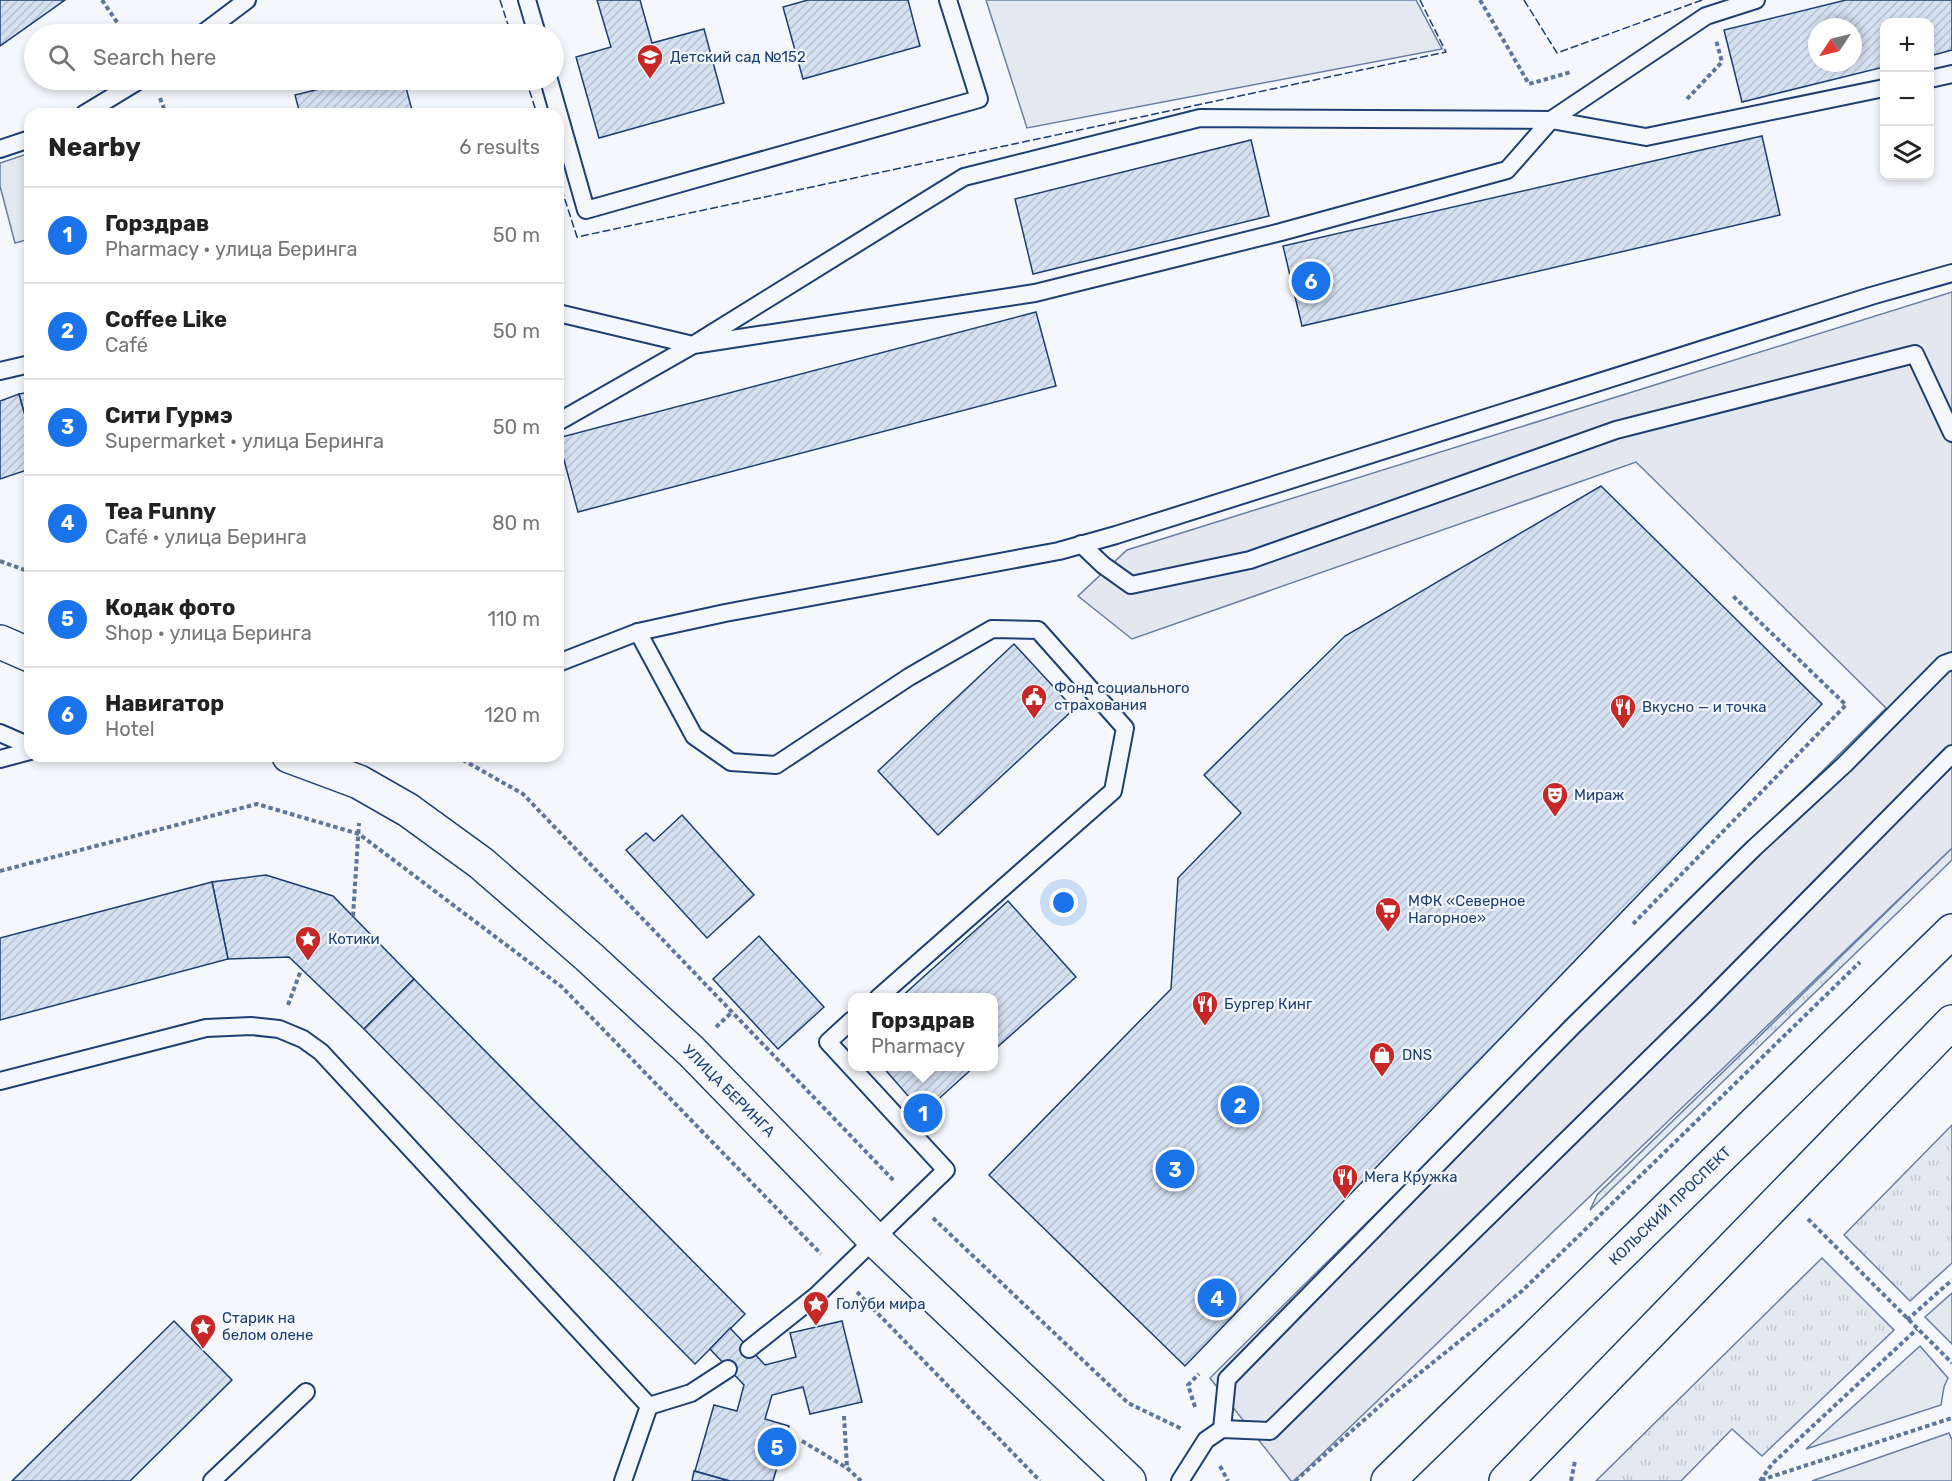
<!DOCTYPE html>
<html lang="en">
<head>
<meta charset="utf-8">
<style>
  body { margin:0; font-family:Rubik,sans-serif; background:#f2f2f2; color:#222 }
  .controls { position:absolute; right:18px; top:18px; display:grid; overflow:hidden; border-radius:12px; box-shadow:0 3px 9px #0003 }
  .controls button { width:54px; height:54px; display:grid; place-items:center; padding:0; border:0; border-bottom:2px solid #e0e0e0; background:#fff; color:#222; font:30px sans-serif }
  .compass { position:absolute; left:1808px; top:18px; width:54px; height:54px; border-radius:50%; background:#fff; box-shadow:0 3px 9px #0003; rotate:235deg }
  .you { position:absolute; left:1064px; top:903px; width:21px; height:21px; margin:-15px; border:4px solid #fff; border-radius:50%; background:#1a73e8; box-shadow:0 0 0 9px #1a73e833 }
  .badge { display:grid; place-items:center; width:39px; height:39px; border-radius:50%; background:#1a73e8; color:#fff; font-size:20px; font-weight:700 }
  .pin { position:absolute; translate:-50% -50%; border:3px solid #fff; box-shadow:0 2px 6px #0006 }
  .popup { position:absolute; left:848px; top:993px; width:150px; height:78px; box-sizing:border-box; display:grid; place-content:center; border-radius:12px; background:#fff; filter:drop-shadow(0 2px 4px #0005); font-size:20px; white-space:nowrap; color:#767676 }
  .popup b { font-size:22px; color:#222 }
  .popup::after { content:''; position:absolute; left:50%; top:100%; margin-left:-12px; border:12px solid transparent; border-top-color:#fff }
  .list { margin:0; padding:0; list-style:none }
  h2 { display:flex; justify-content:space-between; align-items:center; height:78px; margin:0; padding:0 24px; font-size:26px }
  h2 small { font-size:20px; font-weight:400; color:#767676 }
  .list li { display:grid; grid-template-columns:39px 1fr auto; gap:18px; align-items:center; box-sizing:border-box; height:96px; padding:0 24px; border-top:2px solid #e0e0e0 }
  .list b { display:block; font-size:22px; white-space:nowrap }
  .list p { margin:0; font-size:20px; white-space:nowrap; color:#767676 }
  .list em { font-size:20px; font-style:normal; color:#767676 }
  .icon { flex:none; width:33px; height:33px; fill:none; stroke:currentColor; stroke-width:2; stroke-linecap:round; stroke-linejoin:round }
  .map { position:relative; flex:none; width:1952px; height:1481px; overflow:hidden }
  .search { position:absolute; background:#fff; box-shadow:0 3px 9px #0003; left:24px; top:24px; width:540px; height:66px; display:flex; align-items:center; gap:15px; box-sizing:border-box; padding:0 21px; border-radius:33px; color:#767676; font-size:22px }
  .panel { position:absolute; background:#fff; box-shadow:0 3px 9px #0003; left:24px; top:108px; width:540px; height:654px; border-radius:18px }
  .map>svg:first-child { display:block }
  .grass { fill:url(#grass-tufts); stroke:#687fa3; stroke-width:1.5 }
  .green { fill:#e3e9f0; stroke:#687fa3; stroke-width:1.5 }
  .parking { fill:#e3e8f0; stroke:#687fa3; stroke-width:1.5 }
  .building { fill:url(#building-hatch); stroke:#1d3f73; stroke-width:1.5; fill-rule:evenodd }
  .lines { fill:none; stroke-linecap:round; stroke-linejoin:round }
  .lane-casing { stroke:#1d3f73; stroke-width:20 }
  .street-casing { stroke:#1d3f73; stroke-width:36 }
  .primary-casing { stroke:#1d3f73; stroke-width:36 }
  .path { stroke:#5e769c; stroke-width:4; stroke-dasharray:4.5 3; stroke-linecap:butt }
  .lane { stroke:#f4f7fb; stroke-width:16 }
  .street { stroke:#f4f7fb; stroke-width:33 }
  .primary { stroke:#f4f7fb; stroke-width:33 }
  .fence { stroke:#1d3f73; stroke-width:1.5; stroke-dasharray:8 3; stroke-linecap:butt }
  .labels { text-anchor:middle; stroke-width:4.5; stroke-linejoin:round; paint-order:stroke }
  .poi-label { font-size:15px; fill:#1d3f73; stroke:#f4f7fb; text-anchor:start }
  .street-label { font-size:15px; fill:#1d3f73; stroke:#f4f7fb }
</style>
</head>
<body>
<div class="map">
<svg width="1952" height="1481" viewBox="0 0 1952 1481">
  <defs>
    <pattern id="grass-tufts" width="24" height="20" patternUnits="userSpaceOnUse" patternTransform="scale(1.5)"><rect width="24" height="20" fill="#e3e9f0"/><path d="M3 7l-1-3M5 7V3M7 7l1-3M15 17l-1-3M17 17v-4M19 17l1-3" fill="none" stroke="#c2c9d1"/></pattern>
    <pattern id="building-hatch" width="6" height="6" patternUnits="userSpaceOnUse" patternTransform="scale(1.5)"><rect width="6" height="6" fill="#d5e0f0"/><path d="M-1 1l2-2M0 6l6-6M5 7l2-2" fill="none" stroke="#b6c1d1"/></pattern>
  </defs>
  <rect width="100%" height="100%" fill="#f4f7fb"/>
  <g class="grass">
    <polygon points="1952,848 1952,860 1590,1210 1597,1195"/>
    <polygon points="1952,1125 1952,1263 1910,1301 1844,1235"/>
    <polygon points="1822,1258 1894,1330 1762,1456 1732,1429 1681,1481 1596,1481"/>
  </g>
  <g class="green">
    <polygon points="986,0 1416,0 1442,49 1027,128"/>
    <polygon points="30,153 30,239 15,243 0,186 0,163"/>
    <polygon points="1952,1293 1952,1344 1925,1317"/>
    <polygon points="1920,1346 1948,1378 1944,1387 1941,1405 1806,1449"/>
    <polygon points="1949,1433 1952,1440 1952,1481 1812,1481"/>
  </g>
  <polygon class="parking" points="1952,292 1952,848 1294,1481 1291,1481 1210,1378 1886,708 1636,462 1132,639 1078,596 1127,550"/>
  <g class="building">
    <polygon points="0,0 65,0 0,46"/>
    <polygon points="597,0 640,0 652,43 704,29 724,103 599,138 576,57 611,47"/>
    <polygon points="808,0 908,0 920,46 803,79 783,7"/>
    <path d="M1846,0h106v50l-22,6v-34h-46v45l-142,35 -18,-72zM1817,27h36v36h-36z"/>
    <polygon points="356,80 404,80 413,114 300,114 295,95"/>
    <polygon points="1762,136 1780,215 1302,326 1283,246"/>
    <polygon points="1251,140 1269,216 1033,274 1015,199"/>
    <polygon points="1036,312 1056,386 578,512 558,438"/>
    <polygon points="30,392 30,434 19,394"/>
    <polygon points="19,394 30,434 30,469 0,479 0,401"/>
    <polygon points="1601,486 1822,704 1185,1366 989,1175 1171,989 1178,878 1241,813 1204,775 1345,636"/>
    <polygon points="1014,644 1074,709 938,835 878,771"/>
    <polygon points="682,815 754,895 707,938 626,850 646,833 654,841"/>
    <polygon points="266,875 333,896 414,979 364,1029 289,957 228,959 212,882"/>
    <polygon points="212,882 228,959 0,1020 0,938"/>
    <polygon points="1008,901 1076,977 994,1050 994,998 900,998"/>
    <polygon points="759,936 824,1007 778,1049 713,979"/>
    <polygon points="414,979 745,1314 695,1364 364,1029"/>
    <polygon points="882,1066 975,1066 923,1113"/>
    <polygon points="174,1321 232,1380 130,1481 12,1481"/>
    <polygon points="842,1321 862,1402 810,1414 803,1387 772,1395 765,1419 789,1426 773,1481 730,1481 695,1471 714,1405 737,1411 744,1385 710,1349 730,1328 765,1365 796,1357 790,1333"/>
    <polygon points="694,1471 729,1481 692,1481"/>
  </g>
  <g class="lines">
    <g class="lane-casing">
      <g id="lane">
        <polyline points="527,0 537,34"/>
        <polyline points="202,34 247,0"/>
        <polyline points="1930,79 1952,74"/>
        <polyline points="549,80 586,210 979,99 948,0"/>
        <polyline points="84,114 140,80"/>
        <polyline points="0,149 30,139"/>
        <polyline points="558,313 693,345 964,177 1200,118 1551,120 1706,16 1756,0"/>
        <polyline points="0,371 30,364"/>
        <polyline points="558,422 693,345 1035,293 1281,232 1507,170 1551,120 1646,137 1884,88"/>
        <polyline points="1081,544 1103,565 1131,585 1250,560 1616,430 1915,354 1952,433"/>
        <polyline points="638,632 694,736 731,762 776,765 909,677 992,629 1038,630 1125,728 1113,791 878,998"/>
        <polyline points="558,663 638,632 725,613 1059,551 1116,535 1871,296 1952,273"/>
        <polyline points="0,733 30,746"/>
        <polyline points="0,759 30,751"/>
        <polyline points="0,1081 206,1028 251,1026 279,1029 303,1039 321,1052 649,1406 623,1481"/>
        <polyline points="749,1349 817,1295 946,1170 828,1042 852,1020"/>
        <polyline points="649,1406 691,1393 728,1369"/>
        <polyline points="1222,1429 1227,1379 1573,1026 1754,848 1845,764 1944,664 1952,661"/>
        <polyline points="212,1481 306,1392"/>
        <polyline points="1180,1481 1206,1440 1222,1429 1270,1431 1702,1007 1952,754"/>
      </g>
    </g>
    <g class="street-casing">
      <g id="street">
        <polyline points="0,642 30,655"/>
        <polyline points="289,756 359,782 408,810 481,863 589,957 691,1051 874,1239 1129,1481"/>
      </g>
    </g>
    <g class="primary-casing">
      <g id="primary">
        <polyline points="1388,1481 1952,931"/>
        <polyline points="1506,1481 1952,1022"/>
      </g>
    </g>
    <g class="path">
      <polyline points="102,0 125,34"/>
      <polyline points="1480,0 1529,84 1571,72"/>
      <polyline points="160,98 166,114"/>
      <polyline points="1687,99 1722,62 1716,40"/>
      <polyline points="0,561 30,572"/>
      <polyline points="456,756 523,794 895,1182"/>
      <polyline points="0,871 257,804 359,834 562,987 821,1254"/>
      <polyline points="353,916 359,823"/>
      <polyline points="1633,924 1846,705 1733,596"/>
      <polyline points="288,1005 301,970"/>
      <polyline points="716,1027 731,1013"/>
      <polyline points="933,1218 1128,1403 1182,1429"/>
      <polyline points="1808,1219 1952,1363"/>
      <polyline points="857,1292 1040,1481"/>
      <polyline points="1907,1320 1952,1280"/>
      <polyline points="1195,1407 1188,1385 1199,1374"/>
      <polyline points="844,1416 847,1467"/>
      <polyline points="802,1441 847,1468 861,1481"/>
      <polyline points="1220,1466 1228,1481"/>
      <polyline points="1761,1480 1952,1418"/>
      <polyline points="1295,1481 1390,1397 1522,1291 1860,962"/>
      <polyline points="1571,1481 1575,1461"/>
      <polyline points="1760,1481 1772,1464 1917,1329"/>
    </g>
    <use href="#lane" class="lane"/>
    <use href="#street" class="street"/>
    <use href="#primary" class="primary"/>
    <g class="fence">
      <polyline points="500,0 511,34"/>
      <polyline points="1524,0 1557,53 1702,0"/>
      <polyline points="526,80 537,114"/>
      <polyline points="558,178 577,237 1446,52 1420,0"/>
    </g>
  </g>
  <defs>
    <g id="school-pin" transform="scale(1.35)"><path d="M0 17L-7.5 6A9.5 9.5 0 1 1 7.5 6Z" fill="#c62828" stroke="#f4f7fb"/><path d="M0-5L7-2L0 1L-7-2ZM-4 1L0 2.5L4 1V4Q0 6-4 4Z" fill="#fff"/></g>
    <g id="civic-pin" transform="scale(1.35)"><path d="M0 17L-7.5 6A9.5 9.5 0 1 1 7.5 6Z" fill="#c62828" stroke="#f4f7fb"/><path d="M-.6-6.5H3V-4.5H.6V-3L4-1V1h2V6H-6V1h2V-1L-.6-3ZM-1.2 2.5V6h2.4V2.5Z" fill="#fff"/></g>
    <g id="restaurant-pin" transform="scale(1.35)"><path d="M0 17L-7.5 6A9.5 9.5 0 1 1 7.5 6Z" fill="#c62828" stroke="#f4f7fb"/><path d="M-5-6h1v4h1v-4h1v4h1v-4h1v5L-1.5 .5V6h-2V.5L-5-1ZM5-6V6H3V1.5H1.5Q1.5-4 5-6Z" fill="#fff"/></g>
    <g id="theatre-pin" transform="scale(1.35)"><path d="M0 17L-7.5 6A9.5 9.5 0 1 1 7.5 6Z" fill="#c62828" stroke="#f4f7fb"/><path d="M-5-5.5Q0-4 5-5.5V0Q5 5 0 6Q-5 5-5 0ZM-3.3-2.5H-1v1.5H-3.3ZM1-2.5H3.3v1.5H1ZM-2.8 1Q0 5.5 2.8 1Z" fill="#fff"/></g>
    <g id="supermarket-pin" transform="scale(1.35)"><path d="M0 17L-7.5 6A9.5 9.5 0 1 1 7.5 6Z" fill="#c62828" stroke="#f4f7fb"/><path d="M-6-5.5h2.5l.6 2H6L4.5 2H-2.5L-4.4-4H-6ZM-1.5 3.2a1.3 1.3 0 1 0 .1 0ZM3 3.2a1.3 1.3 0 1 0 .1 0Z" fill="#fff"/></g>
    <g id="sight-pin" transform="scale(1.35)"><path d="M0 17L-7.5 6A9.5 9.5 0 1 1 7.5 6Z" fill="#c62828" stroke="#f4f7fb"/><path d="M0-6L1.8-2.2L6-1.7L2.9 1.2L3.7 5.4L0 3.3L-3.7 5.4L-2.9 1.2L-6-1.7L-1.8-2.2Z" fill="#fff"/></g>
    <g id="shop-pin" transform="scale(1.35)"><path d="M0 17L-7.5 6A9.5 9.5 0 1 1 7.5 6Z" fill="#c62828" stroke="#f4f7fb"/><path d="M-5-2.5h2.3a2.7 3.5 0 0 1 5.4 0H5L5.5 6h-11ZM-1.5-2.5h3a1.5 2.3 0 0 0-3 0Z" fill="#fff"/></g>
  </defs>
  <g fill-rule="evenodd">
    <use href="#school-pin" x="650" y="57"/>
    <use href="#civic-pin" x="1034" y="697"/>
    <use href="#restaurant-pin" x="1623" y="707"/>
    <use href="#theatre-pin" x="1555" y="795"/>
    <use href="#supermarket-pin" x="1388" y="910"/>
    <use href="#sight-pin" x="308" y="939"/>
    <use href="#restaurant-pin" x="1205" y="1004"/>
    <use href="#shop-pin" x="1382" y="1055"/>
    <use href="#restaurant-pin" x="1345" y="1177"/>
    <use href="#sight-pin" x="816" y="1304"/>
    <use href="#sight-pin" x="203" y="1327"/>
  </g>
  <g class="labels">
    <g class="poi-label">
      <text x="670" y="62">Детский сад №152</text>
      <text x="1054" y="693">Фонд социального<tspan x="1054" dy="17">страхования</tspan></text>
      <text x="1642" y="712">Вкусно — и точка</text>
      <text x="1574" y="800">Мираж</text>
      <text x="1408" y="906">МФК «Северное<tspan x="1408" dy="17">Нагорное»</tspan></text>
      <text x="328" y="944">Котики</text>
      <text x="1224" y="1009">Бургер Кинг</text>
      <text x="1402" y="1060">DNS</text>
      <text x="1364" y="1182">Мега Кружка</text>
      <text x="836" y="1309">Голуби мира</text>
      <text x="222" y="1323">Старик на<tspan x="222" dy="17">белом олене</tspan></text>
    </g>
    <g class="street-label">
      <text transform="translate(729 1091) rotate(45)" y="5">УЛИЦА БЕРИНГА</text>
      <text transform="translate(1670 1206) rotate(-44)" y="5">КОЛЬСКИЙ ПРОСПЕКТ</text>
    </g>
  </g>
</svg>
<div class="controls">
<button>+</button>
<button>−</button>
<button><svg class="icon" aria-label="layers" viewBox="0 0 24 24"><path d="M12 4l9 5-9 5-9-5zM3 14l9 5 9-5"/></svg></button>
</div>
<svg class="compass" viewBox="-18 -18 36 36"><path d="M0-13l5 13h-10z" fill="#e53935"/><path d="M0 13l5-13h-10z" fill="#767676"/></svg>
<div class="you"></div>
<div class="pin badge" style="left:923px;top:1113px">1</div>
<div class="popup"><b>Горздрав</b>Pharmacy</div>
<div class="pin badge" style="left:1240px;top:1105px">2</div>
<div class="pin badge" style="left:1175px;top:1169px">3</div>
<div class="pin badge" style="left:1217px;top:1298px">4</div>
<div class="pin badge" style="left:777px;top:1447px">5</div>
<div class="pin badge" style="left:1311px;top:281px">6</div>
<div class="search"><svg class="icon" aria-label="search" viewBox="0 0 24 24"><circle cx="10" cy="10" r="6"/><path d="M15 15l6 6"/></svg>Search here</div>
<section class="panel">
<h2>Nearby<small>6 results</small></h2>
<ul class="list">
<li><span class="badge">1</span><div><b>Горздрав</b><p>Pharmacy · улица Беринга</p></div><em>50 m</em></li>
<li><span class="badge">2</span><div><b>Coffee Like</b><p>Café</p></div><em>50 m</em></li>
<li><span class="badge">3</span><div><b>Сити Гурмэ</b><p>Supermarket · улица Беринга</p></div><em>50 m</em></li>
<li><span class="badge">4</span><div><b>Tea Funny</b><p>Café · улица Беринга</p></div><em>80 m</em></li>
<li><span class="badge">5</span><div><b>Кодак фото</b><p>Shop · улица Беринга</p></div><em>110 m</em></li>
<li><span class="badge">6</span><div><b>Навигатор</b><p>Hotel</p></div><em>120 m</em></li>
</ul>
</section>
</div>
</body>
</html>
